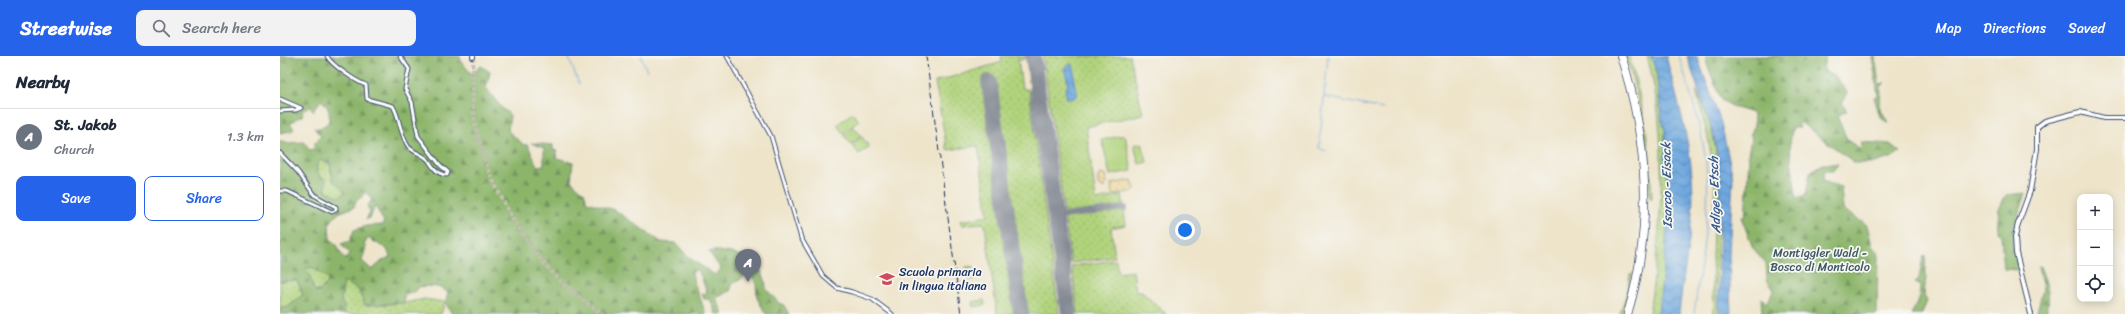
<!DOCTYPE html>
<html lang="en">
<head>
<meta charset="utf-8">
<style>
  body { margin:0; font-family:Sriracha,sans-serif; background:#f2f2f3; color:#1f2937 }
  .controls { position:absolute; right:12px; bottom:12px; display:grid; overflow:hidden; border-radius:8px; box-shadow:0 2px 10px #0003 }
  .controls button { width:36px; height:36px; display:grid; place-items:center; padding:0; border:0; border-bottom:1px solid #e0e1e3; background:#fff; color:#1f2937; font:20px sans-serif }
  .you { position:absolute; left:905px; top:174px; width:14px; height:14px; margin:-10px; border:3px solid #fff; border-radius:50%; background:#1a73e8; box-shadow:0 0 0 6px #1a73e833 }
  .badge { display:grid; place-items:center; width:26px; height:26px; border-radius:50%; background:#2563eb; color:#fff; font-size:13px; font-weight:700 }
  .pin { position:absolute; translate:-50% -33px; filter:drop-shadow(0 1px 2px #0008) }
  .pin::after { content:''; position:absolute; top:21px; width:14px; height:12px; background:inherit; clip-path:polygon(0 0,100% 0,50% 100%) }
  .list { margin:0; padding:0; list-style:none }
  h2 { display:flex; justify-content:space-between; align-items:center; height:52px; margin:0; padding:0 16px; font-size:17px }
  h2 small { font-size:13px; font-weight:400; color:#747a83 }
  .list li { display:grid; grid-template-columns:26px 1fr auto; gap:12px; align-items:center; box-sizing:border-box; height:56px; padding:0 16px; border-top:1px solid #e0e1e3 }
  .list b { display:block; font-size:15px; white-space:nowrap }
  .list p { margin:0; font-size:13px; white-space:nowrap; color:#747a83 }
  .list em { font-size:13px; font-style:normal; color:#747a83 }
  .actions { display:flex; gap:8px; padding:12px 16px }
  .actions a { flex:1; padding:9px 0; border:1px solid #2563eb; border-radius:8px; text-align:center; font-size:14px; color:#2563eb }
  .actions .main { background:#2563eb; color:#fff }
  .icon { flex:none; width:22px; height:22px; fill:none; stroke:currentColor; stroke-width:2; stroke-linecap:round; stroke-linejoin:round }
  .map { position:relative; flex:none; width:1845px; height:258px; overflow:hidden }
  header { display:flex; align-items:center; gap:24px; box-sizing:border-box; height:56px; padding:0 20px; background:#2563eb; color:#fff }
  header strong { font-size:19px }
  nav { display:flex; gap:22px; margin-inline-start:auto; font-size:14px }
  .search { width:280px; height:36px; background:#f2f2f3; display:flex; align-items:center; gap:10px; box-sizing:border-box; padding:0 14px; border-radius:8px; color:#747a83; font-size:15px }
  main { display:flex }
  aside { flex:1; background:#fff }
  .map>svg:first-child { display:block }
  .grass { fill:url(#grass-dots); stroke:#66816c }
  .forest { fill:url(#forest-firs); stroke:#547264; fill-rule:evenodd }
  .sand { fill:url(#sand-dots); stroke:#84847e }
  .park { fill:#b1d37b; stroke:#66816c }
  .water { fill:url(#water-waves); stroke:#446b9e }
  .lines { fill:none; stroke-linecap:round; stroke-linejoin:round }
  .stream { stroke:#6ea7de; stroke-width:1 }
  .taxiway { stroke:#848a94; stroke-width:6 }
  .runway { stroke:#848a94; stroke-width:16 }
  .major-tunnel { stroke:#c4c0b4; stroke-width:4; stroke-dasharray:4 2; stroke-linecap:butt }
  .minor-casing { stroke:#3b4a6e; stroke-width:5 }
  .major-casing { stroke:#3b4a6e; stroke-width:6 }
  .highway-casing { stroke:#3b4a6e; stroke-width:6 }
  .minor { stroke:#fff; stroke-width:3 }
  .major { stroke:#fff; stroke-width:4 }
  .highway { stroke:#fff; stroke-width:4.5 }
  .rail { stroke:#1b2f5e; stroke-width:1; stroke-dasharray:6 3; stroke-linecap:butt }
  .labels { text-anchor:middle; stroke-width:3.5; stroke-linejoin:round; paint-order:stroke }
  .park-label { font-size:12px; fill:#405865; stroke:#f6f6f2 }
  .poi-label { font-size:12px; fill:#1b2f5e; stroke:#f6f6f2; text-anchor:start }
  .water-label { font-size:13px; font-style:italic; fill:#38598b; stroke:#f6f6f2 }
</style>
</head>
<body>
<header>
<strong>Streetwise</strong>
<div class="search"><svg class="icon" aria-label="search" viewBox="0 0 24 24"><circle cx="10" cy="10" r="6"/><path d="M15 15l6 6"/></svg>Search here</div>
<nav><a>Map</a><a>Directions</a><a>Saved</a></nav>
</header>
<main>
<aside>
<h2>Nearby<small></small></h2>
<ul class="list">
<li><span class="badge" style="background:#6b7280">A</span><div><b>St. Jakob</b><p>Church</p></div><em>1.3 km</em></li>
</ul>
<div class="actions"><a class="main">Save</a><a>Share</a></div>
</aside>
<div class="map">
<svg width="1845" height="258" viewBox="0 0 1845 258">
  <defs>
    <pattern id="grass-dots" width="8" height="8" patternUnits="userSpaceOnUse"><rect width="8" height="8" fill="#b1d37b"/><path d="M2 2h.1M6 6h.1" fill="none" stroke="#98b56d" stroke-width="1.8" stroke-linecap="round"/></pattern>
    <pattern id="forest-firs" width="22" height="20" patternUnits="userSpaceOnUse"><rect width="22" height="20" fill="#8cb56b"/><path d="M5 1l3.5 6h-7zM16 11l3.5 6h-7z" fill="#72945b"/></pattern>
    <pattern id="sand-dots" width="8" height="8" patternUnits="userSpaceOnUse"><rect width="8" height="8" fill="#eeda9e"/><path d="M2 2h.1M6 6h.1" fill="none" stroke="#ccbb8a" stroke-width="1.8" stroke-linecap="round"/></pattern>
    <pattern id="water-waves" width="16" height="10" patternUnits="userSpaceOnUse"><rect width="16" height="10" fill="#6ea7de"/><path d="M0 5q4-4 8 0t8 0" fill="none" stroke="#5a88b7"/></pattern>
  </defs>
  <rect width="100%" height="100%" fill="#f6f6f2"/>
  <filter id="ink" filterUnits="userSpaceOnUse"><feTurbulence type="fractalNoise" baseFrequency=".025" numOctaves="2"/><feDisplacementMap in="SourceGraphic" scale="8" xChannelSelector="R" yChannelSelector="G"/><feConvolveMatrix kernelMatrix="1 2 1 2 8 2 1 2 1" color-interpolation-filters="sRGB"/></filter>
  <filter id="wash" filterUnits="userSpaceOnUse"><feTurbulence type="fractalNoise" baseFrequency=".012" numOctaves="4" result="noise"/><feDisplacementMap in="SourceGraphic" scale="16" xChannelSelector="R" yChannelSelector="G"/><feGaussianBlur stdDeviation="0.9" result="paint"/><feColorMatrix in="noise" values="0 0 0 0 0 0 0 0 0 0 0 0 0 0 0 0 0 1.4 0 .05"/><feComposite in="paint" operator="in"/></filter>
  <g filter="url(#wash)">
    <rect width="100%" height="100%" fill="#eee4ca"/>
    <g class="grass">
      <polygon points="721,0 744,0 744,3 738,5 742,32 749,34 779,258 717,258 705,169 703,167 682,169 680,165 708,160 698,90 667,94 655,26 722,6"/>
      <polygon points="763,0 850,0 863,58 806,71 816,144 842,139 846,169 831,172 835,201 791,207"/>
      <path d="M1345,0h4c15,51 21,88 23,142h-2c-3,-49 -8,-96 -25,-142z"/>
      <path d="M1367,0h4l5,15 6,50 3,9v35l3,13 -2,68 -8,68h-9c12,-84 21,-175 -2,-258z"/>
      <path d="M1416,34c7,15 14,31 17,47 13,58 -1,118 5,177h-4l-2,-58 3,-78 -7,-40z"/>
      <polygon points="42,104 50,108 52,119 65,136 59,141 45,134 46,126 40,121 36,111 39,105"/>
      <polygon points="836,204 838,217 853,215 856,236 862,236 886,258 798,258 792,210"/>
      <polygon points="32,211 49,223 47,227 39,235 35,235 25,214 27,212"/>
      <polygon points="1353,217 1344,255 1343,258 1340,258 1346,239 1350,218"/>
      <polygon points="17,224 23,239 8,251 0,253 0,225"/>
      <polygon points="64,225 78,233 85,249 124,247 144,243 165,246 161,258 65,258 64,251 61,245"/>
    </g>
    <g class="forest">
      <path d="M0,0h180l1,6 11,12 9,-8 9,6 -4,16 15,19 9,8 -2,16 16,14h4l9,21 7,-1v-17l-13,-5 22,2v5l4,1 -1,7 17,4 -2,19 13,11 3,10 28,8 46,32 15,1 12,14 27,18 6,-6 -12,-17c5,-2 10,-1 15,0 21,2 42,13 42,37l14,15h3l6,10h-23l-9,-16 -1,-15 -4,-7 -5,-2 -7,6 -7,3 -3,8 -14,7 7,16h-7l-6,-15h-6l-2,-5 5,-1 -6,-17 -4,-7 -5,4 2,9 12,32h-254l-7,-12 3,-9c-8,-8 -19,-7 -30,-6l-1,3 -13,6v7l-39,2 -7,-16 -14,-7 -3,19 3,6 1,7h-65v-5l8,-2 15,-12 -6,-15 -17,1v-141l5,3 19,-1 6,8 4,-1 1,-7 6,-6 -7,-8 4,1 10,-6c3,-10 1,-16 -7,-23l-8,11 -3,-5 -8,5 1,4 -13,8 4,6 -3,2 -11,2zM42,104l8,4 3,17 4,2 8,9 -6,5 -14,-7 1,-11 -6,-2 -4,-10 3,-6zM85,136l6,5v4l-4,5 3,6 -4,8 5,-4 4,-10 9,16 -1,3 -17,1 -12,4 -4,11 -9,3 8,9 -3,7 -7,-9 -1,-5 -8,-7 -1,-15 9,-11 16,-6 3,-7 5,-3zM88,182l19,11 3,8 -7,3 -11,10 -10,-9 4,-14 -2,-2zM32,211l16,12 -1,4 -8,8h-4c-4,-7 -3,-16 -10,-21l2,-2z"/>
      <path d="M1426,0h120l-3,12 5,6 7,2 12,16 -5,12 5,7 -10,5 10,24 12,8 3,-3 -1,-3 29,2 10,8 -9,6 -17,5h-19l-55,-41 -2,2 2,4h-7c-7,20 2,49 3,70l10,-3 4,-23 13,-8h15l-5,7h-9l-1,10 18,6 2,23 24,15 5,21 6,6 -1,62h-115l-1,-16 6,5 7,-13 -7,-10 -1,-17 -13,-15 -12,-31h4l4,-58c-3,-9 4,-16 1,-24 5,-8 5,-13 2,-22l-16,-5 -15,-8 -14,-36z"/>
      <polygon points="1592,0 1595,0 1599,28 1605,27 1601,31 1600,52 1609,68 1600,60 1594,41 1598,40"/>
      <path d="M1746,137c-11,32 -19,43 -7,77l-15,-1 -3,-34 -4,-3 2,-23 7,-14z"/>
      <path d="M1645,200l1,20 -2,20 3,5 -5,13h-11c6,-9 9,-18 9,-29l-6,-2 5,-5 4,-21z"/>
      <path d="M1760,210c6,17 12,30 6,48h-11l2,-2 6,-23 -5,-22z"/>
    </g>
    <g class="sand">
      <polygon points="821,118 825,120 827,127 823,132 818,129 818,121"/>
      <polygon points="852,124 855,133 854,135 835,139 832,137 831,128"/>
    </g>
    <g class="park">
      <polygon points="572,57 579,65 563,77 557,69"/>
      <polygon points="574,71 581,80 571,88 564,79"/>
      <polygon points="845,79 852,115 830,119 822,84"/>
      <polygon points="582,81 589,91 579,98 572,89"/>
      <polygon points="862,87 867,106 859,108 854,89"/>
      <polygon points="693,210 694,223 688,223 686,211"/>
      <polygon points="704,244 705,249 693,251 692,246"/>
    </g>
    <g class="water">
      <path d="M1371,0h15c13,51 31,105 26,158 -3,34 -10,67 -13,100h-21l8,-68 2,-68 -3,-13v-35l-3,-9 -6,-50z"/>
      <polygon points="1407,0 1417,0 1441,67 1453,122 1449,199 1451,258 1440,258 1439,252 1440,122 1437,97 1434,80"/>
      <path d="M790,8l3,1c3,8 0,17 2,21 1,4 3,5 2,10l-6,3 -4,-1 -2,-7 3,-8 -4,-15z"/>
    </g>
    <g class="lines">
      <g class="stream">
        <polyline points="288,0 299,28"/>
        <polyline points="361,0 367,15"/>
        <path d="M1399,0c11,36 25,78 28,116 3,46 -7,96 -13,142"/>
        <polyline points="1045,41 1103,53"/>
        <polyline points="1046,95 1039,92 1048,0"/>
      </g>
      <polyline class="taxiway" points="775,161 845,152"/>
      <g class="runway">
        <polyline points="753,0 789,258"/>
        <polyline points="709,26 741,258"/>
      </g>
    </g>
  </g>
  <g filter="url(#ink)">
    <g class="lines">
      <path class="major-tunnel" d="M193,1c1,19 -1,39 1,58 6,56 52,137 94,173 11,10 23,18 34,26"/>
      <g class="minor-casing">
        <g id="minor">
          <path d="M47,0c4,9 30,26 39,29l1,14 26,7c7,12 7,28 15,40 5,7 16,8 21,15 4,7 9,14 18,14l1,-3 -8,-7 -22,-29 -6,-34 -7,-13 4,-20 -9,-13"/>
          <polyline points="447,0 491,80 521,182 543,220 557,232 572,236 592,243 612,258"/>
          <polyline points="0,43 21,52 16,54 0,55"/>
          <polyline points="0,97 18,116 34,139 56,151 56,154 52,156 7,135 0,135"/>
        </g>
      </g>
      <g class="major-casing">
        <g id="major">
          <polyline points="193,1 193,0"/>
          <polyline points="1751,258 1736,197 1735,181 1738,168 1750,135 1757,93 1757,71 1765,65 1800,56 1824,62 1845,62"/>
        </g>
      </g>
      <g class="highway-casing">
        <g id="highway">
          <path d="M1339,0c28,84 33,173 7,258"/>
          <path d="M1343,0c27,84 32,173 6,258"/>
        </g>
      </g>
      <use href="#minor" class="minor"/>
      <use href="#major" class="major"/>
      <use href="#highway" class="highway"/>
      <polyline class="rail" points="646,0 681,258"/>
    </g>
  </g>
  <defs>
    <g id="school-bare" transform="scale(1.2)"><path d="M0-5L7-2L0 1L-7-2ZM-4 1L0 2.5L4 1V4Q0 6-4 4Z" fill="#d1495b" stroke="#f6f6f2" stroke-width="2.5" paint-order="stroke"/></g>
  </defs>
  <g fill-rule="evenodd">
    <use href="#school-bare" x="607" y="223"/>
  </g>
  <g class="labels">
    <g class="park-label">
      <text x="1540" y="201">Montiggler Wald -<tspan x="1540" dy="14">Bosco di Monticolo</tspan></text>
    </g>
    <g class="poi-label">
      <text x="619" y="220">Scuola primaria<tspan x="619" dy="14">in lingua italiana</tspan></text>
    </g>
    <g class="water-label">
      <text transform="translate(1386 129) rotate(-91)" y="5">Isarco - Eisack</text>
      <text transform="translate(1434 139) rotate(-92)" y="5">Adige - Etsch</text>
    </g>
  </g>
</svg>
<div class="controls">
<button>+</button>
<button>−</button>
<button><svg class="icon" aria-label="locate" viewBox="0 0 24 24"><circle cx="12" cy="12" r="6"/><path d="M12 2v4M12 18v4M2 12h4M18 12h4"/></svg></button>
</div>
<div class="you"></div>
<div class="pin badge" style="left:468px;top:226px;background:#6b7280">A</div>
</div>
</main>
</body>
</html>
